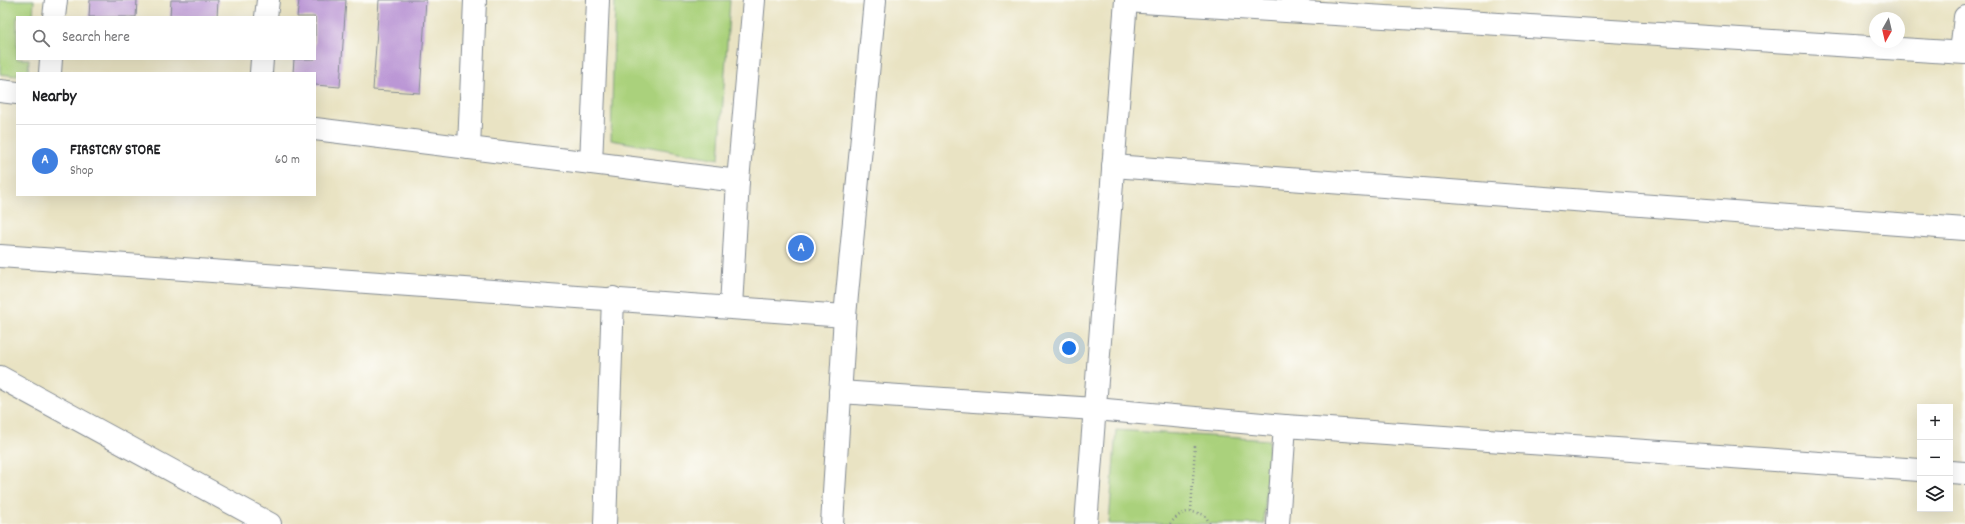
<!DOCTYPE html>
<html lang="en">
<head>
<meta charset="utf-8">
<style>
  body { margin:0; font-family:Dekko,sans-serif; background:#f6f6f6; color:#202124 }
  .controls { position:absolute; right:12px; bottom:12px; display:grid; overflow:hidden; border-radius:0px; box-shadow:0 4px 16px #0002 }
  .controls button { width:36px; height:36px; display:grid; place-items:center; padding:0; border:0; border-bottom:1px solid #e0e0e0; background:#fff; color:#202124; font:20px sans-serif }
  .compass { position:absolute; left:1869px; top:12px; width:36px; height:36px; border-radius:50%; background:#fff; box-shadow:0 4px 16px #0002; rotate:188deg }
  .you { position:absolute; left:1069px; top:348px; width:14px; height:14px; margin:-10px; border:3px solid #fff; border-radius:50%; background:#1a73e8; box-shadow:0 0 0 6px #1a73e833 }
  .badge { display:grid; place-items:center; width:26px; height:26px; border-radius:50%; background:#c8321e; color:#fff; font-size:13px; font-weight:700 }
  .pin { position:absolute; translate:-50% -50%; border:2px solid #fff; box-shadow:0 1px 4px #0006 }
  .list { margin:0; padding:0; list-style:none }
  h2 { display:flex; justify-content:space-between; align-items:center; height:52px; margin:0; padding:0 16px; font-size:17px }
  h2 small { font-size:13px; font-weight:400; color:#757577 }
  .list li { display:grid; grid-template-columns:26px 1fr auto; gap:12px; align-items:center; box-sizing:border-box; height:72px; padding:0 16px; border-top:1px solid #e0e0e0 }
  .list b { display:block; font-size:15px; white-space:nowrap }
  .list p { margin:0; font-size:13px; white-space:nowrap; color:#757577 }
  .list em { font-size:13px; font-style:normal; color:#757577 }
  .icon { flex:none; width:22px; height:22px; fill:none; stroke:currentColor; stroke-width:2; stroke-linecap:round; stroke-linejoin:round }
  .map { position:relative; flex:none; width:1965px; height:524px; overflow:hidden }
  .search { position:absolute; background:#fff; box-shadow:0 4px 16px #0002; left:16px; top:16px; width:300px; height:44px; display:flex; align-items:center; gap:10px; box-sizing:border-box; padding:0 14px; border-radius:0px; color:#757577; font-size:15px }
  .panel { position:absolute; background:#fff; box-shadow:0 4px 16px #0002; left:16px; top:72px; width:300px; height:124px; border-radius:0px }
  .map>svg:first-child { display:block }
  .green { fill:#aad17c; stroke:#62806d }
  .building { fill:#bb97d5 }
  .lines { fill:none; stroke-linecap:round; stroke-linejoin:round }
  .street-casing { stroke:#828990; stroke-width:24 }
  .secondary-casing { stroke:#828990; stroke-width:24 }
  .path { stroke:#828990; stroke-width:2.5; stroke-dasharray:1 3; stroke-linecap:butt }
  .street { stroke:#fff; stroke-width:22 }
  .secondary { stroke:#fff; stroke-width:22 }
</style>
</head>
<body>
<div class="map">
<svg width="1965" height="524" viewBox="0 0 1965 524">
  <rect width="100%" height="100%" fill="#fdfcf7"/>
  <filter id="ink" filterUnits="userSpaceOnUse"><feTurbulence type="fractalNoise" baseFrequency=".025" numOctaves="2"/><feDisplacementMap in="SourceGraphic" scale="8" xChannelSelector="R" yChannelSelector="G"/><feConvolveMatrix kernelMatrix="1 2 1 2 8 2 1 2 1" color-interpolation-filters="sRGB"/></filter>
  <filter id="wash" filterUnits="userSpaceOnUse"><feTurbulence type="fractalNoise" baseFrequency=".012" numOctaves="4" result="noise"/><feDisplacementMap in="SourceGraphic" scale="16" xChannelSelector="R" yChannelSelector="G"/><feGaussianBlur stdDeviation="0.9" result="paint"/><feColorMatrix in="noise" values="0 0 0 0 0 0 0 0 0 0 0 0 0 0 0 0 0 1.4 0 .05"/><feComposite in="paint" operator="in"/></filter>
  <g filter="url(#wash)">
    <rect width="100%" height="100%" fill="#e9e3c3"/>
    <g class="green">
      <polygon points="0,0 34,0 33,17 17,17 17,59 29,59 28,73 17,73 17,76 0,74"/>
      <polygon points="615,0 730,0 719,159 611,140"/>
      <polygon points="1116,430 1269,440 1264,524 1109,524"/>
    </g>
    <g id="blocks">
      <g class="building">
        <polygon points="90,0 137,0 136,17 89,17"/>
        <polygon points="171,0 218,0 217,17 170,17"/>
        <polygon points="299,0 346,0 340,87 315,85 315,73 293,73 294,59 315,59 315,17 297,17"/>
        <polygon points="379,0 426,0 420,93 373,90"/>
      </g>
    </g>
  </g>
  <g filter="url(#ink)">
    <use href="#blocks" fill-opacity="0" stroke="#828990" stroke-width="1"/>
    <g class="lines">
      <g class="street-casing">
        <g id="street">
          <polyline points="1126,1 1965,53"/>
          <polyline points="54,17 56,0"/>
          <polyline points="266,17 268,0"/>
          <polyline points="1961,52 1965,17"/>
          <polyline points="50,73 51,59"/>
          <polyline points="261,73 262,59"/>
          <polyline points="0,91 17,93"/>
          <polyline points="315,129 738,181"/>
          <polyline points="469,148 475,0"/>
          <polyline points="591,163 598,0"/>
          <polyline points="1113,166 1965,229"/>
          <polyline points="0,256 845,316"/>
          <polyline points="731,307 738,181 754,0"/>
          <polyline points="0,377 270,524"/>
          <polyline points="840,392 1095,409 1285,426 1920,470"/>
          <polyline points="1950,472 1965,473"/>
          <polyline points="605,524 613,298"/>
          <polyline points="1086,524 1126,0"/>
          <polyline points="1278,524 1285,426"/>
        </g>
      </g>
      <g class="secondary-casing">
        <polyline id="secondary" points="832,524 845,316 875,0"/>
      </g>
      <g class="path">
        <polyline points="1191,511 1195,446"/>
        <path d="M1170,524c12,-14 18,-14 35,-9l5,9"/>
      </g>
      <use href="#street" class="street"/>
      <use href="#secondary" class="secondary"/>
    </g>
  </g>
</svg>
<div class="controls">
<button>+</button>
<button>−</button>
<button><svg class="icon" aria-label="layers" viewBox="0 0 24 24"><path d="M12 4l9 5-9 5-9-5zM3 14l9 5 9-5"/></svg></button>
</div>
<svg class="compass" viewBox="-18 -18 36 36"><path d="M0-13l5 13h-10z" fill="#e53935"/><path d="M0 13l5-13h-10z" fill="#757577"/></svg>
<div class="you"></div>
<div class="pin badge" style="left:801px;top:248px;background:#3f7fe0">A</div>
<div class="search"><svg class="icon" aria-label="search" viewBox="0 0 24 24"><circle cx="10" cy="10" r="6"/><path d="M15 15l6 6"/></svg>Search here</div>
<section class="panel">
<h2>Nearby<small></small></h2>
<ul class="list">
<li><span class="badge" style="background:#3f7fe0">A</span><div><b>FIRSTCRY STORE</b><p>Shop</p></div><em>60 m</em></li>
</ul>
</section>
</div>
</body>
</html>
